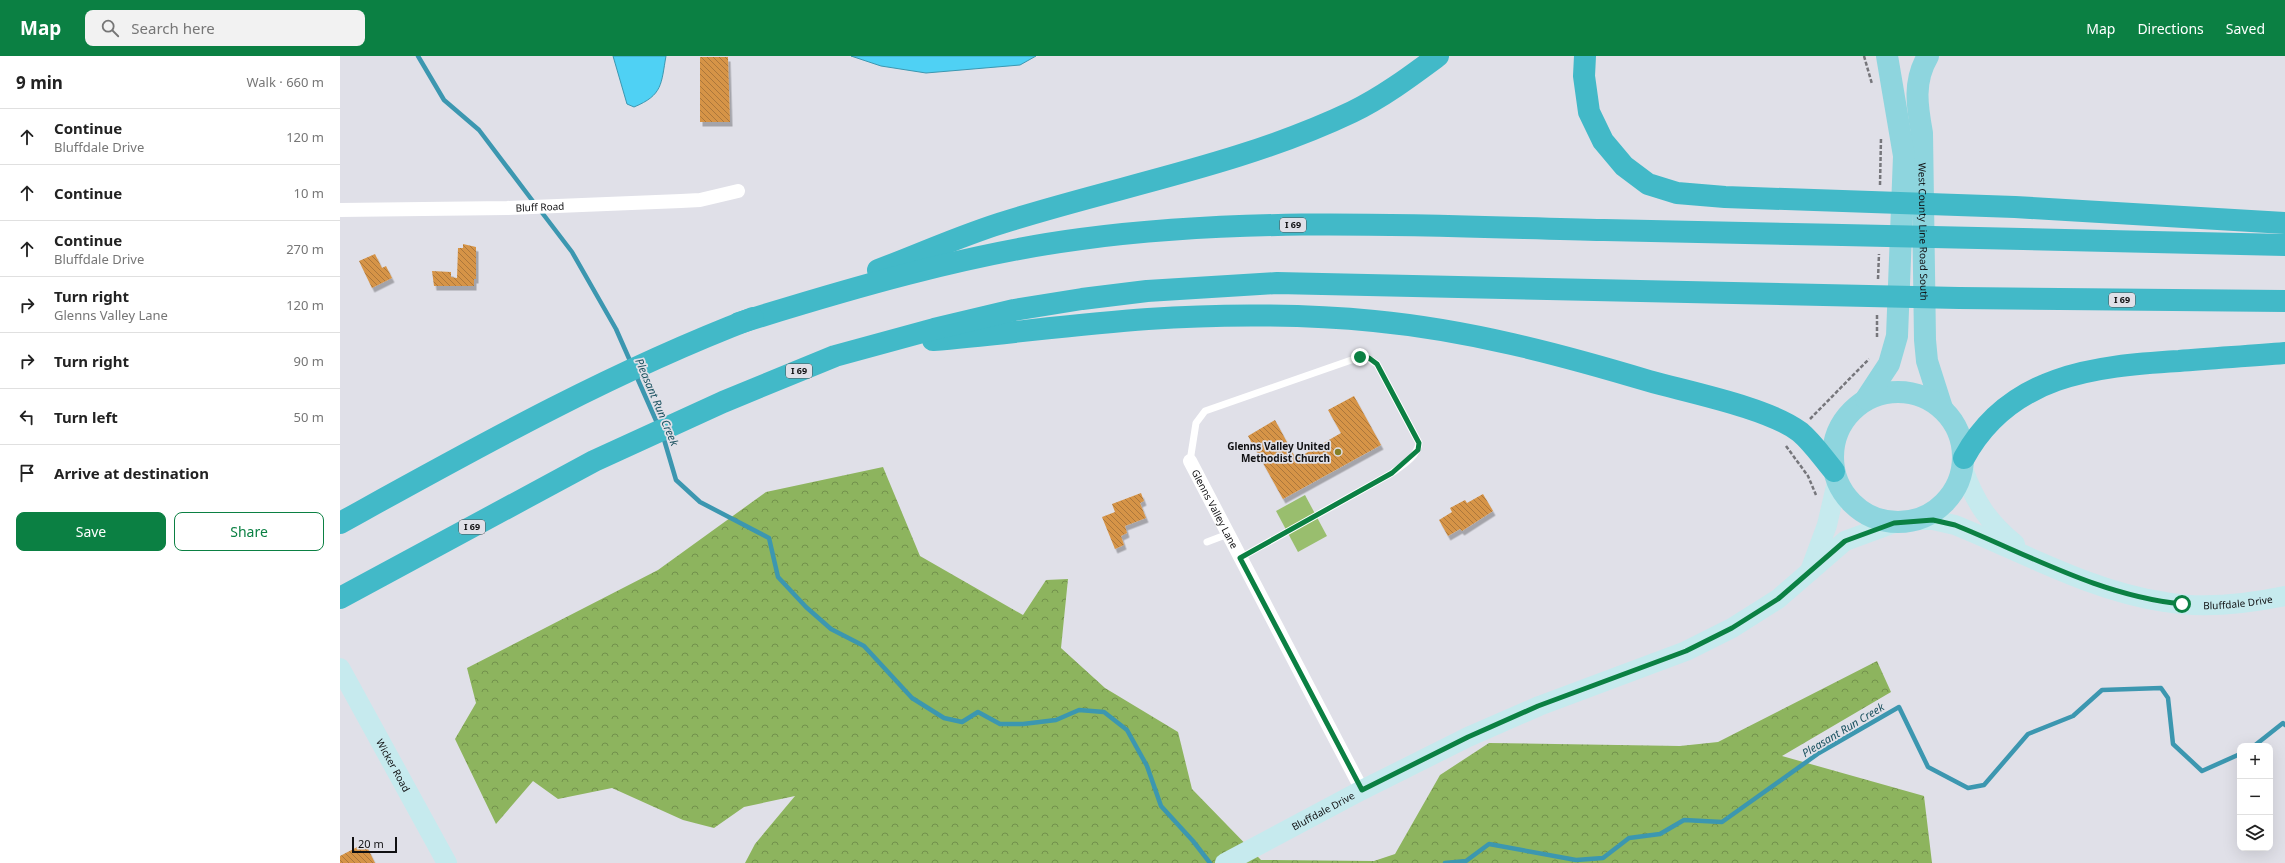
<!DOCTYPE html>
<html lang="en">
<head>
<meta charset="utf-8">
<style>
  body { margin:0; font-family:"Noto Sans",sans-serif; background:#f2f2f2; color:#222 }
  .controls { position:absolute; right:12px; bottom:12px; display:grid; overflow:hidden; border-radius:8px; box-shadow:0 4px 16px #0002 }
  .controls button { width:36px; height:36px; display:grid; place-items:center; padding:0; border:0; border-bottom:1px solid #e0e0e0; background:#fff; color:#222; font:20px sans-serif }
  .scale { position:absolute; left:12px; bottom:10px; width:45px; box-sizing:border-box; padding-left:4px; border:2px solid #101012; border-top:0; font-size:11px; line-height:14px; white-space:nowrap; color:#101012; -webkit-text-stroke:3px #e0e0e8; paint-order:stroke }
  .stop { position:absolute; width:12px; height:12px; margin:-9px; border:3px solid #0b8043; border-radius:50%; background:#fff }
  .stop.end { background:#0b8043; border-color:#fff; box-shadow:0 1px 4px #0008 }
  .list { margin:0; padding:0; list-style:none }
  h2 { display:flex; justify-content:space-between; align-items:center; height:52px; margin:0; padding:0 16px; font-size:17px }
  h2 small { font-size:13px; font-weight:400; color:#767676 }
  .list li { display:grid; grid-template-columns:26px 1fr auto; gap:12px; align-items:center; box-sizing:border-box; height:56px; padding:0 16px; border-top:1px solid #e0e0e0 }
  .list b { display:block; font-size:15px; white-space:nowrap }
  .list p { margin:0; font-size:13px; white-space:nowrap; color:#767676 }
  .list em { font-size:13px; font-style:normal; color:#767676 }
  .actions { display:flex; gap:8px; padding:12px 16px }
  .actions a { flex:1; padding:9px 0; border:1px solid #0b8043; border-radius:8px; text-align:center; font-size:14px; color:#0b8043 }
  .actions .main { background:#0b8043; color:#fff }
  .icon { flex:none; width:22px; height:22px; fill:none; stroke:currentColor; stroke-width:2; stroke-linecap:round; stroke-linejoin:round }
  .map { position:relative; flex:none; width:1945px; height:807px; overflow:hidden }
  header { display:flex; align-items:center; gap:24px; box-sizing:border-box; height:56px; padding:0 20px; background:#0b8043; color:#fff }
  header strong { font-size:19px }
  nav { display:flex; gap:22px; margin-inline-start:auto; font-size:14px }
  .search { width:280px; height:36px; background:#f2f2f2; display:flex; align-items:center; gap:10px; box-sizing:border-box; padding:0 14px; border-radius:8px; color:#767676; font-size:15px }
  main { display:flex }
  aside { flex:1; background:#fff }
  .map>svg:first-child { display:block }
  .forest { fill:url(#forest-crowns) }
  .park { fill:#99be6e }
  .water { fill:#4fd1f4; stroke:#3c97b0 }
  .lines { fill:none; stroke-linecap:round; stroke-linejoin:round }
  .stream { stroke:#3c97b0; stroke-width:4.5 }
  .building { fill:url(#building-back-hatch); filter:url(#shadow) }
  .path { stroke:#76767b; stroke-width:2.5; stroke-dasharray:4 2; stroke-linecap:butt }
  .lane { stroke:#fff; stroke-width:7 }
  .street { stroke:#fff; stroke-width:14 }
  .secondary { stroke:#c6eaee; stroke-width:20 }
  .primary { stroke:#8ed5de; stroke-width:22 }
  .highway { stroke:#42b9c8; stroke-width:22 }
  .route { stroke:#0b8043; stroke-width:5 }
  .poi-dot { fill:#858028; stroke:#e0e0e8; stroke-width:1.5 }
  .labels { text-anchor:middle; stroke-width:3.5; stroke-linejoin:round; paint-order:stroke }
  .shield { fill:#e0e0e8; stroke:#4e4e52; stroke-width:1 }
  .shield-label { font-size:9px; font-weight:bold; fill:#101012 }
  .street-label { font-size:10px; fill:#101012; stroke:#e0e0e8 }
  .poi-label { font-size:10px; font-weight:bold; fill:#101012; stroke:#e0e0e8; text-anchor:end }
  .water-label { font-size:11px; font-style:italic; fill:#1b5260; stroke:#e0e0e8 }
</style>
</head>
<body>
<header>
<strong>Map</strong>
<div class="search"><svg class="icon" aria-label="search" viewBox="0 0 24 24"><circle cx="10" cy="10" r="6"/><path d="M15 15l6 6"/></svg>Search here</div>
<nav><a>Map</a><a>Directions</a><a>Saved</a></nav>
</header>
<main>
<aside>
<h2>9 min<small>Walk · 660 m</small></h2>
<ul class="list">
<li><svg class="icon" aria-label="ahead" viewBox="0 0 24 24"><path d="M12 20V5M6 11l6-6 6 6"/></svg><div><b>Continue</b><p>Bluffdale Drive</p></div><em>120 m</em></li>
<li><svg class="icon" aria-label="ahead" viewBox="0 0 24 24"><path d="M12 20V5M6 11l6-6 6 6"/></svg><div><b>Continue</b></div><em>10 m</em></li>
<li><svg class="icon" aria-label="ahead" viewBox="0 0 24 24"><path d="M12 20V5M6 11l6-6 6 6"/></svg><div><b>Continue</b><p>Bluffdale Drive</p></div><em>270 m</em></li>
<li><svg class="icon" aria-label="right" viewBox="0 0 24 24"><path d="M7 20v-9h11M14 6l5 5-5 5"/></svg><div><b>Turn right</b><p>Glenns Valley Lane</p></div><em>120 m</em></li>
<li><svg class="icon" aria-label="right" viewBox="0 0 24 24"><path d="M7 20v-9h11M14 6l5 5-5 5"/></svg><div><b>Turn right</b></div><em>90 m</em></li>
<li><svg class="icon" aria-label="left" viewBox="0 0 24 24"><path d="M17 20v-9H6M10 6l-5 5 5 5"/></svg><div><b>Turn left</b></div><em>50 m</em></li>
<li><svg class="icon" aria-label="arrive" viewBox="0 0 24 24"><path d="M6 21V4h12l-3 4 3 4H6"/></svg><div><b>Arrive at destination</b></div></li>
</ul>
<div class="actions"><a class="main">Save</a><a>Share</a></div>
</aside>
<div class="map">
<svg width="1945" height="807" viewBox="0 0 1945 807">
  <defs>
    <pattern id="forest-crowns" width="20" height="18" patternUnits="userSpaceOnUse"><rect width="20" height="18" fill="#8db45e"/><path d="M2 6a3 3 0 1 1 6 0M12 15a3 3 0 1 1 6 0" fill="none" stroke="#72914c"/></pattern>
    <pattern id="building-back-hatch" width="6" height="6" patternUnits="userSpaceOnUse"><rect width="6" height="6" fill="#d69447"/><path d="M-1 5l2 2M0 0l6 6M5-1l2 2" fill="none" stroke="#ac773a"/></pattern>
    <filter id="shadow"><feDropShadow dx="2.5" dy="4.5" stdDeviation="0" flood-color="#0004"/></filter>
  </defs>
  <rect width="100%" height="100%" fill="#e0e0e8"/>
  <polygon class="forest" points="543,411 580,500 683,559 706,524 728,523 721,592 765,632 838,676 852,733 921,804 1034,805 1055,798 1100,719 1149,687 1340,690 1378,686 1537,605 1551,636 1442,700 1584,740 1592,807 405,807 415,788 455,740 404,751 374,772 343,764 272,732 218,743 193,725 156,768 115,683 136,647 127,612 318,514 426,436"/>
  <polygon class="park" points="965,439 987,480 958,496 936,455"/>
  <g class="water">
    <path d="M273,0h53c-5,28 -3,39 -32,51l-7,-3z"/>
    <polygon points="511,0 696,0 680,9 586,17 541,10"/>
  </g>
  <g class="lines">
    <g class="stream">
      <polyline points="78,0 104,44 139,74 195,148"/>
      <polyline points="200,154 232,196 276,273 291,307"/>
      <polyline points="295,317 318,369"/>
      <polyline points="323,380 336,424 360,446 429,482 438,521 466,551 491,573 524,590 572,642 604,662 622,666 638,656 660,668 683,668 716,664 739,654 764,656 787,674 807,710 821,750 853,785 870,807"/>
      <polyline points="1914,690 1943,667 1945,669"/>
      <polyline points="1105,807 1126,805 1149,788 1236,804 1263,802 1289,782 1320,778 1344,764 1382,766 1479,697 1559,651 1588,711 1628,732 1644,729 1688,678 1733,660 1762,634 1821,632 1828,642 1833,688 1862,715 1900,698"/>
    </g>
  </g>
  <g class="building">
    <polygon points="360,1 388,1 390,66 360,66"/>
    <polygon points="123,188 136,191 136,223 134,223 134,230 94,230 92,215 111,216 111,221 117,222 118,192 123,192"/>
    <polygon points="35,198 42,212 46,210 52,222 32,232 19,205"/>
    <polygon points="1014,340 1041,389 943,443 908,380 935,364 956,403 1001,377 988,354"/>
    <polygon points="801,437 804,445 800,447 806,462 785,470 787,477 781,480 784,489 775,493 762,461 775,456 772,448"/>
    <polygon points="1143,438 1153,455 1122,475 1120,473 1108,480 1099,464 1112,456 1110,452 1125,444 1127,447"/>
    <polygon points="25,787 35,807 0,807 0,800"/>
  </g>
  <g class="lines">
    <g class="path">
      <polyline points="1524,0 1532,28"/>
      <polyline points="1540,129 1541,82"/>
      <polyline points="1538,223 1539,198"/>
      <polyline points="1537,281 1537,258"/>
      <polyline points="1470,363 1529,303"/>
      <polyline points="1446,390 1468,420 1476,439"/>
    </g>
    <g class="lane">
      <path d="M850,405l6,-38 9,-12 155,-54 9,2 8,5 42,79c-2,14 -16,22 -27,30l-152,85"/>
      <polyline points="867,486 888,478"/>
    </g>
    <g class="street">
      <path id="s1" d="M0,154l167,-2 174,-7 19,-1 38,-9"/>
      <path id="s2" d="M850,405l172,329"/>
    </g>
    <g class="secondary">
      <path d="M1623,413c12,33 25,53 52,75"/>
      <path id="s3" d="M1578,464h15l22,5c69,28 136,66 210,77 39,7 81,2 120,-6"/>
      <polyline points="1470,515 1487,469 1497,426"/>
      <path id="s4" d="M0,612l107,195"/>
      <path id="s5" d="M885,807l137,-73 106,-53 71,-31 147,-55 46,-23 46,-29 67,-58 49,-18"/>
    </g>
    <g class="primary">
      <path id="s6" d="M1588,0c-15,25 -11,50 -6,77l3,207 2,21 15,47"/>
      <circle cx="1558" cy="401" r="65"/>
      <polyline points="1526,343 1549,308 1557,280 1564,100 1547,0"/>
    </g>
    <g class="highway">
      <polyline points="1245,0 1244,20 1249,56 1263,85 1284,110 1308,128 1337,137 1385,141 1675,151 1945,167"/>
      <path d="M538,214c43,-16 86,-36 130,-49 115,-36 235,-57 344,-109 31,-15 59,-36 86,-56"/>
      <path d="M399,267c109,-34 228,-69 342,-84 173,-23 349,-13 523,-9 227,5 454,9 681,15"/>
      <path d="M593,284c72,-6 143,-16 215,-21 71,-5 155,-5 226,2 94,9 185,33 275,60 39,11 120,27 151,51 13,11 23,26 34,39"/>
      <path d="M1624,402c45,-83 130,-92 215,-97 35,-3 71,-5 106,-8"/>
      <path d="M0,467c134,-74 269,-150 413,-205"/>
      <polyline points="0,542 254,405 383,346 495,300 594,273 674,254 742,243 807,235 937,227 1619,242 1945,245"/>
    </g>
  </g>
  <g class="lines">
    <path class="route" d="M1020,301l9,1 8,6 42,79 -1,7 -26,23 -152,85 122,232 106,-53 70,-31 148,-55 46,-23 46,-29 67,-58 49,-18 39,-3 22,5c74,30 146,71 227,79"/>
  </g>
  <circle class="poi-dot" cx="998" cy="396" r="4"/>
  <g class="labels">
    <g class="shield">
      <rect x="940" y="162" width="26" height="14" rx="3"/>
      <rect x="1769" y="237" width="26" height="14" rx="3"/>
      <rect x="446" y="308" width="26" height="14" rx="3"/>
      <rect x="119" y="464" width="26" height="14" rx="3"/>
    </g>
    <g class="shield-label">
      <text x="953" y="172">I 69</text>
      <text x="1782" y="247">I 69</text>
      <text x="459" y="318">I 69</text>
      <text x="132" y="474">I 69</text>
    </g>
    <g class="street-label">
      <text dy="4" stroke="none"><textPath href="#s1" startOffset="200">Bluff Road</textPath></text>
      <text dy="4" stroke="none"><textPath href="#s6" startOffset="178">West County Line Road South</textPath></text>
      <text dy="4" stroke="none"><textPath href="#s2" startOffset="54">Glenns Valley Lane</textPath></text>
      <text dy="4" stroke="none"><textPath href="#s3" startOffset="335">Bluffdale Drive</textPath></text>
      <text dy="4" stroke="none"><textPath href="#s4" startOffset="111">Wicker Road</textPath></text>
      <text dy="4" stroke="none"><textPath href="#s5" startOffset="111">Bluffdale Drive</textPath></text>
    </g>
    <g class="poi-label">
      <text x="990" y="394">Glenns Valley United<tspan x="990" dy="12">Methodist Church</tspan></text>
    </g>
    <g class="water-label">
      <text transform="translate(317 346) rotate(67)" y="4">Pleasant Run Creek</text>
      <text transform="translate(1503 674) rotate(-31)" y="4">Pleasant Run Creek</text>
    </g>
  </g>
</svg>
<div class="controls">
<button>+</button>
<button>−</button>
<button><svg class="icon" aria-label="layers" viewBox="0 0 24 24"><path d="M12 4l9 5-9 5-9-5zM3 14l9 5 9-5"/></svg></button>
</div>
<div class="scale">20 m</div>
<div class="stop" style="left:1842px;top:548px"></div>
<div class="stop end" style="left:1020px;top:301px"></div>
</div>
</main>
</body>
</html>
